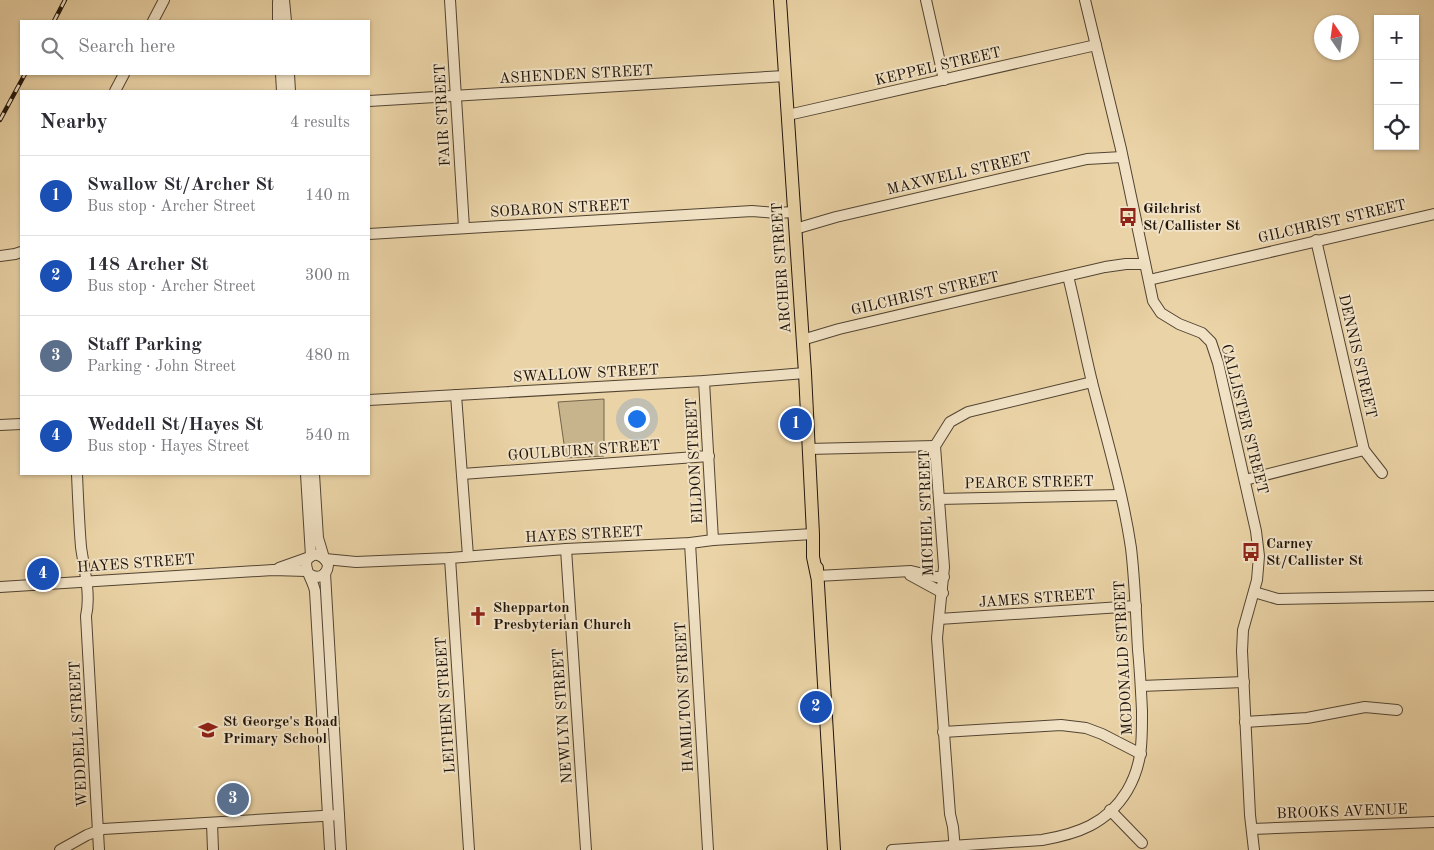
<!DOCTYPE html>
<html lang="en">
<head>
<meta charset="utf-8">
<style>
  body { margin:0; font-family:"Old Standard TT",serif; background:#f7f7f7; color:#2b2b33 }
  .controls { position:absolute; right:15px; top:15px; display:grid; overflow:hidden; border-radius:0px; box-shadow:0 1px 4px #0004 }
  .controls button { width:45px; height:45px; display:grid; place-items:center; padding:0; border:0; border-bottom:1px solid #e1e1e2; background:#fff; color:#2b2b33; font:25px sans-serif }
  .compass { position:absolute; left:1314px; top:15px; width:45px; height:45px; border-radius:50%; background:#fff; box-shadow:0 1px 4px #0004; rotate:347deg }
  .you { position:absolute; left:636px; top:418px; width:18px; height:18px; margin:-12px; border:4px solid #fff; border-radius:50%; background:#1a73e8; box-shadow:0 0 0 8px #1a73e833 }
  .badge { display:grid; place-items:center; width:32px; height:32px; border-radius:50%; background:#7c3aed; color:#fff; font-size:16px; font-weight:700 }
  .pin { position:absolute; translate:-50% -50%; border:2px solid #fff; box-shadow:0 1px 5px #0006 }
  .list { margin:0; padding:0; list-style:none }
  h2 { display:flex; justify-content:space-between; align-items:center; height:65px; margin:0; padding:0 20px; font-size:21px }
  h2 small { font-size:16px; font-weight:400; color:#7c7c81 }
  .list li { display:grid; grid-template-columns:32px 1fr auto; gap:15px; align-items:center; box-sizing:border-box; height:80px; padding:0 20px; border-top:1px solid #e1e1e2 }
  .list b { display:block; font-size:19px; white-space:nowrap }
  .list p { margin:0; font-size:16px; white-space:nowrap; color:#7c7c81 }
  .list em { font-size:16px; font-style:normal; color:#7c7c81 }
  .icon { flex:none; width:28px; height:28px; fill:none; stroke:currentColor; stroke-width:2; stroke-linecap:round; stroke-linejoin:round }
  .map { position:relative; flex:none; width:1434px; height:850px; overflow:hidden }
  .search { position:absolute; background:#fff; box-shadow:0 1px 4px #0004; left:20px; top:20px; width:350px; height:55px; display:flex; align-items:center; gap:12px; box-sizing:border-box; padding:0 18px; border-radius:0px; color:#7c7c81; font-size:19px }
  .panel { position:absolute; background:#fff; box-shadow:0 1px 4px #0004; left:20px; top:90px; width:350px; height:385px; border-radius:0px }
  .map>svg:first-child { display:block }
  .green { fill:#c7b38c; stroke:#73644c }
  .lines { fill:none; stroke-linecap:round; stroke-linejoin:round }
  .minor-casing { stroke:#524432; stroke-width:12 }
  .major-casing { stroke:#1f140b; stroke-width:14 }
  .minor { stroke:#f1e2c5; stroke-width:10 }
  .major { stroke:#ead3a6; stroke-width:12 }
  .rail-casing { stroke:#1f140b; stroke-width:4.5 }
  .rail { stroke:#f1e2c5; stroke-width:2.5; stroke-dasharray:8; stroke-linecap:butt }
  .labels { text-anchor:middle; stroke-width:4; stroke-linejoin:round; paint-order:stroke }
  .street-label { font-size:15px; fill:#1f140b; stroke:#f1e2c5 }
  .poi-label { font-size:15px; font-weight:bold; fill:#1f140b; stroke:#f1e2c5; text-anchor:start }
</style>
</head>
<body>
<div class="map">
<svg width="1434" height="850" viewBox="0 0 1434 850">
  <rect width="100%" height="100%" fill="#ead3a6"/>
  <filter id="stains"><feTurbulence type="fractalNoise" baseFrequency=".004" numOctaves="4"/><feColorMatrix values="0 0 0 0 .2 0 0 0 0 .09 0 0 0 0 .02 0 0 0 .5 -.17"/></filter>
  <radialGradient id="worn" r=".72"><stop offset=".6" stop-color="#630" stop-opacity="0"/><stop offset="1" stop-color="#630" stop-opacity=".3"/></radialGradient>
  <polygon class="green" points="604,399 604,456 566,458 558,402"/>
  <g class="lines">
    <g class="minor-casing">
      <g id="minor">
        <polyline points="284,0 286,21"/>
        <polyline points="450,0 464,228"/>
        <polyline points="926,0 944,80"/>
        <polyline points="1085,0 1121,149 1153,301 1161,313 1179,324 1202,333 1211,342 1218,363 1256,531 1259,556 1257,580 1243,630 1242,651 1250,815 1254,850"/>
        <polyline points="278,2 278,21"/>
        <polyline points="153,21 164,0"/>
        <polyline points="281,74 282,91"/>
        <polyline points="289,74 290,91"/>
        <polyline points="115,91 124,74"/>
        <polyline points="369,101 785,76"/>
        <polyline points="788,115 1096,45"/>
        <polyline points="795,229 836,217 1087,159 1122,157"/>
        <polyline points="369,234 752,211 776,213 794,212"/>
        <polyline points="1316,240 1364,450 1382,473"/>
        <polyline points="0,256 15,254 21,252"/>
        <polyline points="1149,280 1434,214"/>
        <polyline points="802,340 839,329 1105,267 1126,264 1145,264"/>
        <polyline points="704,381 713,540"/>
        <polyline points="456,395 468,556"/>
        <polyline points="369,400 704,381 805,373"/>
        <polyline points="0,425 21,424"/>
        <polyline points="808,449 935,446"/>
        <path d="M77,474c1,24 2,49 4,73 3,22 10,47 5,69l13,234"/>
        <polyline points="306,474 311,556"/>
        <polyline points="314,474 318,538 324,558"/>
        <polyline points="462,474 709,456"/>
        <polyline points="1245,480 1364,450"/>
        <polyline points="939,499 1120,495"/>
        <polyline points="690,543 708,850"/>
        <polyline points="566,549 586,850"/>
        <polyline points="450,558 469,850"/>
        <polyline points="325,559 356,562 450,558 566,549 690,543 713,540 813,534"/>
        <polyline points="279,568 310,557"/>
        <polyline points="325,573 341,850"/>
        <path d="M309,574c9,6 18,2 19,-9 -3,-9 -15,-15 -21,-5 -4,8 6,20 8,31l15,259"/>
        <polyline points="910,575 943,593"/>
        <polyline points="817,576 911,571 936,577 944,577"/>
        <polyline points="0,587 273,570 306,571"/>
        <polyline points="1254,592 1278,599 1434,596"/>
        <polyline points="939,619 1136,606"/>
        <polyline points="1141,686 1244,682"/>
        <polyline points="1245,722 1307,718 1365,707 1397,710"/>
        <polyline points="943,732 1061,725 1086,728 1102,734 1141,754"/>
        <polyline points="1110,810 1142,843"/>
        <polyline points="212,823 213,850"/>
        <polyline points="1252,829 1434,822"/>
        <polyline points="60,850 87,835 103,829 339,815"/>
        <path d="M892,850l150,-10c35,-6 65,-16 85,-49 16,-27 15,-51 15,-80 -1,-21 -2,-41 -4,-61 -2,-34 -3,-68 -7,-102 -8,-54 -24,-108 -38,-162 -9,-36 -16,-74 -25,-110"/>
        <polyline points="955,850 953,827 950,814 937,638 944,567 935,446 950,422 968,412 1092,382"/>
      </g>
    </g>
    <g class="major-casing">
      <g id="major">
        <polyline points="780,0 805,373 813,534 813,557 817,576"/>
        <polyline points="817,568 834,850"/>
      </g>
    </g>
    <use href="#minor" class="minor"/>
    <use href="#major" class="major"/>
    <g class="rail-casing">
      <g id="rail">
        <polyline points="54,21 65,0"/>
        <polyline points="0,120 25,74"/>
      </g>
    </g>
    <use href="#rail" class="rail"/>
  </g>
  <defs>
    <g id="bus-bare" transform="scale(1.5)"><path d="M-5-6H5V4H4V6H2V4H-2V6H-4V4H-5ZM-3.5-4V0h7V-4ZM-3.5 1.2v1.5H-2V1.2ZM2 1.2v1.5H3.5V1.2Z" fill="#8f2418" stroke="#f1e2c5" stroke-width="2.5" paint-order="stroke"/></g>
    <g id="church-bare" transform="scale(1.5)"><path d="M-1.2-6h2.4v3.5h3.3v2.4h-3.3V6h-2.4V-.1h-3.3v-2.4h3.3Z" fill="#8f2418" stroke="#f1e2c5" stroke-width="2.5" paint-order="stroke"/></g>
    <g id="school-bare" transform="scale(1.5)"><path d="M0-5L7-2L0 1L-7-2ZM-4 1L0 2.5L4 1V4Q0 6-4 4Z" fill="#8f2418" stroke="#f1e2c5" stroke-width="2.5" paint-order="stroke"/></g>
  </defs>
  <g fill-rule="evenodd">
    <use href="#bus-bare" x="1128" y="217"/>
    <use href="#bus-bare" x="1251" y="552"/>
    <use href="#church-bare" x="478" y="616"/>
    <use href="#school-bare" x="208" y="730"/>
  </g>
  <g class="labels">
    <g class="street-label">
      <text transform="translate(938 66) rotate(-13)" y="5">KEPPEL STREET</text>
      <text transform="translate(576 74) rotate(-3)" y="5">ASHENDEN STREET</text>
      <text transform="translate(442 115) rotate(-93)" y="5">FAIR STREET</text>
      <text transform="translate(959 173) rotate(-13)" y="5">MAXWELL STREET</text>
      <text transform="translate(560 208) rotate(-3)" y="5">SOBARON STREET</text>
      <text transform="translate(1332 221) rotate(-13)" y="5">GILCHRIST STREET</text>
      <text transform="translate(781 268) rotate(-94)" y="5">ARCHER STREET</text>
      <text transform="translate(925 293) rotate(-13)" y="5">GILCHRIST STREET</text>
      <text transform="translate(1358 356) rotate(77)" y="5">DENNIS STREET</text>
      <text transform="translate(586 373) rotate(-3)" y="5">SWALLOW STREET</text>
      <text transform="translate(1245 419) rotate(76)" y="5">CALLISTER STREET</text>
      <text transform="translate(584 450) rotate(-4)" y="5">GOULBURN STREET</text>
      <text transform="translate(694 461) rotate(-93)" y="5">EILDON STREET</text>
      <text transform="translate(1029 482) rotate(-1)" y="5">PEARCE STREET</text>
      <text transform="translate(926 513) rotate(-92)" y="5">MICHEL STREET</text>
      <text transform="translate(584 534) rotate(-3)" y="5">HAYES STREET</text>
      <text transform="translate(136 563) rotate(-4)" y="5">HAYES STREET</text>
      <text transform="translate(1037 598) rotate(-4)" y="5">JAMES STREET</text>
      <text transform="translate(1123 658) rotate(-93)" y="5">MCDONALD STREET</text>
      <text transform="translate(684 697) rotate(-93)" y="5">HAMILTON STREET</text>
      <text transform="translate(445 705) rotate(-94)" y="5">LEITHEN STREET</text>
      <text transform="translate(562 716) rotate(-94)" y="5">NEWLYN STREET</text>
      <text transform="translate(78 734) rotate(-93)" y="5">WEDDELL STREET</text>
      <text transform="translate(1342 811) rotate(-2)" y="5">BROOKS AVENUE</text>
    </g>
    <g class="poi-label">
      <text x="1143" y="213">Gilchrist<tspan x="1143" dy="17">St/Callister St</tspan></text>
      <text x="1266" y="548">Carney<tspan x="1266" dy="17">St/Callister St</tspan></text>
      <text x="493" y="612">Shepparton<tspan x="493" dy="17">Presbyterian Church</tspan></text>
      <text x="223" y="726">St George's Road<tspan x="223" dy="17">Primary School</tspan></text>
    </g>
  </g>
  <rect width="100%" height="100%" filter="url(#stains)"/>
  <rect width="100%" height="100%" fill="url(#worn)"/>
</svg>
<div class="controls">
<button>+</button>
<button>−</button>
<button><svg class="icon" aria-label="locate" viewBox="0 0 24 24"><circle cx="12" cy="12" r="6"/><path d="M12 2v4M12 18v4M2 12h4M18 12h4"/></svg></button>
</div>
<svg class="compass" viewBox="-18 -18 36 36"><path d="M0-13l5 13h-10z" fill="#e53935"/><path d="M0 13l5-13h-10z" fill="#7c7c81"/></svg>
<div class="you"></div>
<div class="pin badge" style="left:796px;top:424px;background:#1a4fb4">1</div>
<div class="pin badge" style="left:816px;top:707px;background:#1a4fb4">2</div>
<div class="pin badge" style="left:233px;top:799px;background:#5c6f8a">3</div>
<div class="pin badge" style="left:43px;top:574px;background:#1a4fb4">4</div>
<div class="search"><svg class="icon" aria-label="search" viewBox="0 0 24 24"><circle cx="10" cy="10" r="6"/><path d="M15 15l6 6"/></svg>Search here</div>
<section class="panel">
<h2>Nearby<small>4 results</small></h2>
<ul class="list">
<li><span class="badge" style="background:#1a4fb4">1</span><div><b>Swallow St/Archer St</b><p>Bus stop · Archer Street</p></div><em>140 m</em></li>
<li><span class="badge" style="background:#1a4fb4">2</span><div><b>148 Archer St</b><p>Bus stop · Archer Street</p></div><em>300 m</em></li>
<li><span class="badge" style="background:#5c6f8a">3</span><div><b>Staff Parking</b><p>Parking · John Street</p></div><em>480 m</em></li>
<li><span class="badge" style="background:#1a4fb4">4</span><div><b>Weddell St/Hayes St</b><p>Bus stop · Hayes Street</p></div><em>540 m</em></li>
</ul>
</section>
</div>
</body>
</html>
